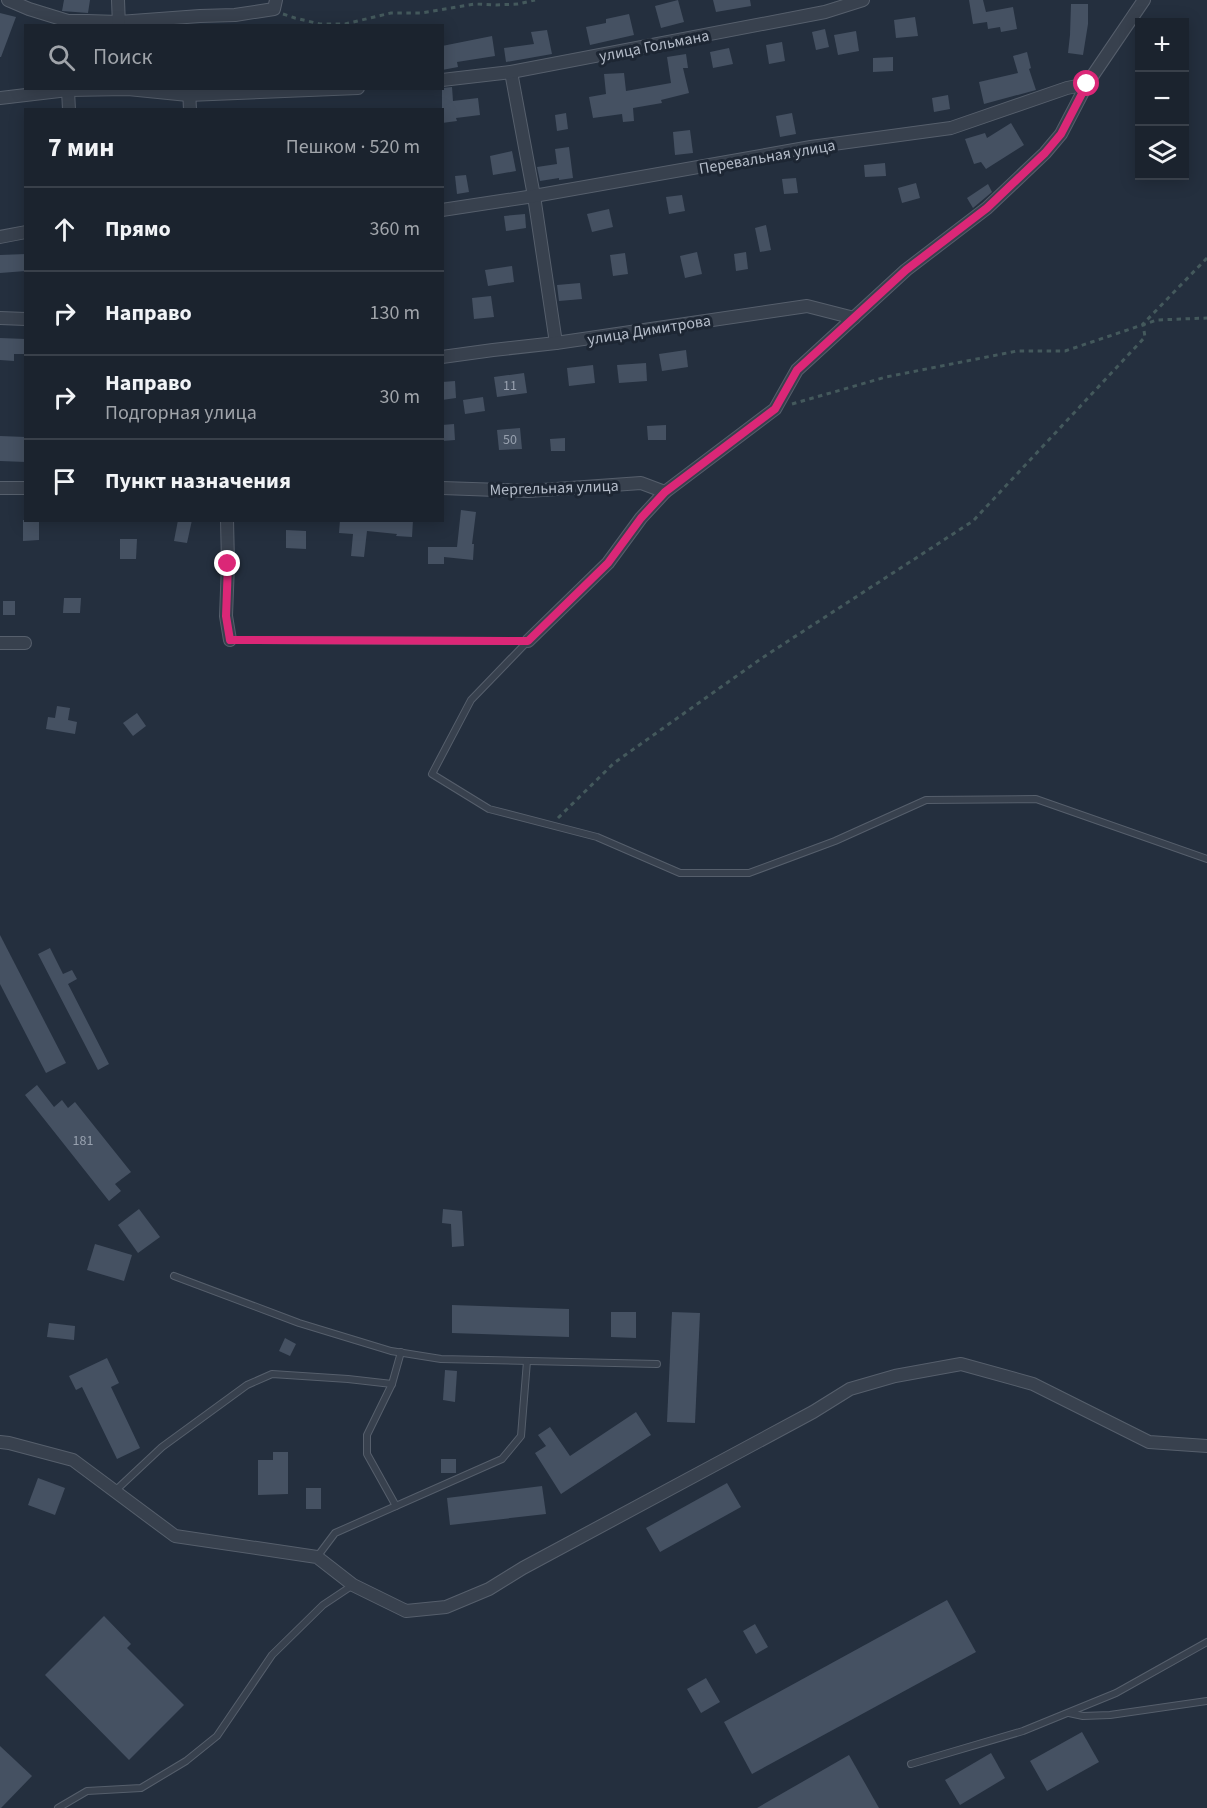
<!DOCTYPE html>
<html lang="ru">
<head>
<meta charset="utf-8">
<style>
  body { margin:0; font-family:"Source Sans 3",sans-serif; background:#242b36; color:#f1f3f6 }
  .controls { position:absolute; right:18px; top:18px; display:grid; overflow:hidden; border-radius:0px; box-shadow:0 3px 15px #0003 }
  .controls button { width:54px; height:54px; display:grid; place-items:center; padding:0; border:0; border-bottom:2px solid #39404a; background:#1b232e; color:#f1f3f6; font:30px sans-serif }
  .stop { position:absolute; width:18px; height:18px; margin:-14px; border:4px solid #db2777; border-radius:50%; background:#fff }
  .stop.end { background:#db2777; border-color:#fff; box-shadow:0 2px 6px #0008 }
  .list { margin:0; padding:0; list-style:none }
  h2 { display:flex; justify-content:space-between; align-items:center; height:78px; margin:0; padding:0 24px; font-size:26px }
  h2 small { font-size:20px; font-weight:400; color:#a0a4aa }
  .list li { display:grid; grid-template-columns:39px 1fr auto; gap:18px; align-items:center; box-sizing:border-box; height:84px; padding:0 24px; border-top:2px solid #39404a }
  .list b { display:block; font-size:22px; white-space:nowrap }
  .list p { margin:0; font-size:20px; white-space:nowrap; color:#a0a4aa }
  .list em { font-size:20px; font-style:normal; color:#a0a4aa }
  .icon { flex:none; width:33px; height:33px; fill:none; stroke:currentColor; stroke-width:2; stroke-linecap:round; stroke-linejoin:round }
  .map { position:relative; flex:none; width:1207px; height:1808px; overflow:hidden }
  .search { position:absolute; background:#1b232e; box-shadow:0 3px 15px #0003; left:24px; top:24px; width:420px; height:66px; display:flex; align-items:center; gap:15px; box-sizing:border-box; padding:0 21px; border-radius:0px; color:#a0a4aa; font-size:22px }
  .panel { position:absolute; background:#1b232e; box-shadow:0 3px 15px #0003; left:24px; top:108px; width:420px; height:414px; border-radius:0px }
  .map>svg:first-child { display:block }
  .building { fill:#455162 }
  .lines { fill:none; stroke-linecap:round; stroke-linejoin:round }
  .lane-casing { stroke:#565f6c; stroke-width:8 }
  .street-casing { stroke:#565f6c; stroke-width:14 }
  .path { stroke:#44595c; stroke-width:3; stroke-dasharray:4.5 4.5; stroke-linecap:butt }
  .lane { stroke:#38414e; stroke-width:6 }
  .street { stroke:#38414e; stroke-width:12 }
  .route { stroke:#db2777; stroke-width:8 }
  .labels { text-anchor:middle; stroke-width:6; stroke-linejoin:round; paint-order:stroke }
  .number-label { font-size:14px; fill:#98a1af }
  .street-label { font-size:16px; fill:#b4bcc9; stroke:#1d2633 }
</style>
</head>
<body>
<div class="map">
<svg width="1207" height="1808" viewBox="0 0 1207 1808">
  <rect width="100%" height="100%" fill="#242f3e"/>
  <g class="building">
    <polygon points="64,0 90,0 88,13 62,11"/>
    <polygon points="678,0 684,22 661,28 655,6"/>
    <polygon points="713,0 750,0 751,6 716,12"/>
    <polygon points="969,0 983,0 986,12 1013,7 1017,29 1001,32 1000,27 988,29 987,22 973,24"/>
    <polygon points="1071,4 1088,4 1088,24 1083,55 1068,53 1070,35"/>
    <polygon points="0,13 16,17 1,57 0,57"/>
    <polygon points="629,14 634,35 590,45 586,27 606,23 606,19"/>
    <polygon points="915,17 918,36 896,38 894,20"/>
    <polygon points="825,29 829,47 816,50 812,32"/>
    <polygon points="547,30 552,54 506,62 504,48 534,44 531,32"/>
    <polygon points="856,31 859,51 838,55 834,35"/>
    <polygon points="492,36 495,56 457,62 458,67 442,70 442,46"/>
    <polygon points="782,42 785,61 769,64 766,45"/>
    <polygon points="729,48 733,64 713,68 710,52"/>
    <polygon points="1027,52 1031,68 1029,69 1036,90 984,104 979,82 1018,73 1013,56"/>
    <polygon points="686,54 688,68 683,68 689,93 661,100 662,103 633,108 634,121 623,122 622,114 593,118 589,97 606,94 604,74 624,73 626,91 671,83 667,57"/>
    <polygon points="893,57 893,71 873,72 873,58"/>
    <polygon points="452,87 453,101 478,98 480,115 456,118 457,121 442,123 442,88"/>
    <polygon points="948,95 950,109 934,112 932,98"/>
    <polygon points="566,113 568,129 557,131 555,115"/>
    <polygon points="792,113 796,134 780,137 776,116"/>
    <polygon points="1011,123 1024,145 986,169 981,162 974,164 965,139 985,133 987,138"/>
    <polygon points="690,130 693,153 675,155 673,132"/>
    <polygon points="569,147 573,178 559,180 559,178 540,181 537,167 557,164 555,149"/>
    <polygon points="512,151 516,171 493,175 490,156"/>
    <polygon points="885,163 886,176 865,177 864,165"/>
    <polygon points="466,175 469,192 457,194 455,176"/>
    <polygon points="796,178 798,193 784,194 782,179"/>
    <polygon points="916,183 920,198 902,203 898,188"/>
    <polygon points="988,184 992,192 973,208 967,198"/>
    <polygon points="682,195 685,211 669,214 666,197"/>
    <polygon points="609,209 613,227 592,232 587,214"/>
    <polygon points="525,214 526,228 506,231 504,216"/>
    <polygon points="766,225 771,250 760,252 755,228"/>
    <polygon points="697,252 702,274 685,278 680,256"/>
    <polygon points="746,252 748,269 736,271 734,254"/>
    <polygon points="625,253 628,274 613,276 610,255"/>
    <polygon points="26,254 26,271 0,273 0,255"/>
    <polygon points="512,266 514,282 488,286 485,270"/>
    <polygon points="580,283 582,299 559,301 557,285"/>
    <polygon points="491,296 494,317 474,319 472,298"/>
    <polygon points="0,338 26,339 26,354 14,354 14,361 0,360"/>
    <polygon points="686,350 688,367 662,371 659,354"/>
    <polygon points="646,363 647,381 619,383 617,365"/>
    <polygon points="593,365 595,383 569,386 567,368"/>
    <polygon points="524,373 527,393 497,397 494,377"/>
    <polygon points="455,381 456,398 442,400 442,382"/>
    <polygon points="483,397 485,411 465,414 463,400"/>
    <polygon points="454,424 455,440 442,441 442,425"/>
    <polygon points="666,425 666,440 648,440 647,426"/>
    <polygon points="520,428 522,449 499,450 497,430"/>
    <polygon points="0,436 26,437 26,462 0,461"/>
    <polygon points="565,438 565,451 551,451 550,439"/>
    <polygon points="461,510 476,512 472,544 474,544 473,560 444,557 444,564 428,564 428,547 457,547"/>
    <polygon points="23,520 39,520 39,540 23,541"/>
    <polygon points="178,520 192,520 187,543 174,541"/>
    <polygon points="340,520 413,520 412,537 396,536 397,534 367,531 364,557 351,556 353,534 339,533"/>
    <polygon points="286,530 306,531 306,549 286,548"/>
    <polygon points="120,539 137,539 136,559 120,559"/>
    <polygon points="64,598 81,598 80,613 63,613"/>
    <rect x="3" y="601" width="12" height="14"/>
    <polygon points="57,706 70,708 68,720 77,722 75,734 46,729 48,717 55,718"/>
    <polygon points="137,713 146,726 133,736 123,723"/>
    <polygon points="0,935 66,1063 46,1073 0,984"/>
    <polygon points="50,948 63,974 72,970 77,979 68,984 109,1064 98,1070 38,954"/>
    <polygon points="37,1085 54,1107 62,1100 68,1108 75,1102 131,1172 115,1184 121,1191 109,1201 25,1095"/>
    <polygon points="139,1209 160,1237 138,1253 118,1225"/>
    <polygon points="443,1209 462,1211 464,1246 452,1247 451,1224 442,1223"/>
    <polygon points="95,1244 132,1255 124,1281 87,1270"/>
    <polygon points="452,1305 569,1309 569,1337 452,1333"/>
    <polygon points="611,1312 636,1312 636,1338 611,1337"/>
    <polygon points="672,1312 700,1313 695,1423 667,1422"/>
    <polygon points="49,1323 75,1326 74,1340 47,1337"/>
    <polygon points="285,1338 296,1344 290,1356 279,1351"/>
    <polygon points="107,1358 119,1383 111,1387 140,1448 117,1459 82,1387 76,1390 69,1376"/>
    <polygon points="445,1370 457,1371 455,1402 443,1400"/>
    <polygon points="636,1412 651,1435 561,1494 535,1453 546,1446 538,1435 550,1427 570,1456"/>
    <polygon points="273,1452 288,1452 288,1494 258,1495 258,1460 273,1460"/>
    <rect x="441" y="1459" width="15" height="14"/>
    <polygon points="38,1478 65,1488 55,1515 28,1505"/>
    <polygon points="727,1483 741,1507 660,1552 646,1528"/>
    <polygon points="542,1486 546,1514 450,1525 447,1498"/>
    <rect x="306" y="1488" width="15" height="21"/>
    <polygon points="947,1600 976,1652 752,1774 724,1722"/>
    <polygon points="104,1616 131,1644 127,1648 184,1705 129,1760 45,1675"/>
    <polygon points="755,1624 768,1647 756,1654 743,1631"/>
    <polygon points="706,1678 720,1702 701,1713 687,1689"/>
    <polygon points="1082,1732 1099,1762 1047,1791 1030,1761"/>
    <polygon points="0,1746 32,1776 1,1808 0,1808"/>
    <polygon points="991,1753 1005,1778 960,1805 945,1780"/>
    <polygon points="849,1755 879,1808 757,1808"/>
  </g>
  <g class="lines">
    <g class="lane-casing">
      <g id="lane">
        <polyline points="230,640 528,641"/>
        <polyline points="528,641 471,700 432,774 489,809 597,837 680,873 749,873 835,841 926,800 1036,799 1207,859"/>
        <polyline points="174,1276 299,1323 391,1351 441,1359 657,1364"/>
        <polyline points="115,1491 162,1447 247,1385 272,1374 348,1379 392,1384"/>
        <polyline points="396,1506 367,1454 367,1435 392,1384 401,1352"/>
        <polyline points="317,1557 335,1533 502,1459 521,1436 527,1361"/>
        <polyline points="1069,1713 1083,1716 1110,1715 1207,1701"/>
        <polyline points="911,1764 1023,1731 1116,1693 1207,1642"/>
        <polyline points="58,1808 87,1791 141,1788 186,1761 217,1736 272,1655 323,1605 353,1585"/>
      </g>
    </g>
    <g class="street-casing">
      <g id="street">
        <polyline points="8,0 29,9 68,21 87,21 119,22 200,16 235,15 274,9 276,0"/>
        <polyline points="118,0 119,26"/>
        <polyline points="511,72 534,196 556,343"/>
        <polyline points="442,80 511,72 825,12 863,0"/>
        <polyline points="189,88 190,110"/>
        <polyline points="68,90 69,110"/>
        <polyline points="0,98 68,90 128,89 188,95 358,88"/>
        <polyline points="442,210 534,196 811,147 951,128 1067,88 1087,84"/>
        <polyline points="0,237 26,232"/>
        <polyline points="0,318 26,319"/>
        <polyline points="442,357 493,350 556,343 807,306 854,318"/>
        <polyline points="0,488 26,488"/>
        <polyline points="442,488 528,491 641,483 665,492"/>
        <polyline points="227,520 228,564 226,616 230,640"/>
        <polyline points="528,641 608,563 641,518 665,492 775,409 797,370 906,270 987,208 1045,153 1061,134 1087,84 1144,0"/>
        <polyline points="0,643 25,643"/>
        <polyline points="0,1442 9,1443 73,1460 175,1536 317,1557 353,1585 406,1611 446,1607 489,1589 523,1568 813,1412 850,1389 895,1376 961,1364 1033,1384 1149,1442 1207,1446"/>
      </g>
    </g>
    <g class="path">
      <polyline points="283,14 295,18 320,24 345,24 391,13 421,13 475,4 496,5 518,4 535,0"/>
      <polyline points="792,404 886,377 1017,351 1065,351 1157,320 1207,318"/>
      <polyline points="558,818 614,763 762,658 973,521 1145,337 1143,324 1207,258"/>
    </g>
    <use href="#lane" class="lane"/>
    <use href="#street" class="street"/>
  </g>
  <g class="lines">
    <polyline class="route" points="228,564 226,616 230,640 528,641 608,563 641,518 665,492 775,409 797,370 906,270 987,208 1045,153 1061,134 1087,84"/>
  </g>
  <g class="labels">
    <g class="number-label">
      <text x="510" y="390">11</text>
      <text x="510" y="444">50</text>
      <text x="83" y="1145">181</text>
    </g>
    <g class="street-label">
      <text transform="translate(654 45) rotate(-11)" y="6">улица Гольмана</text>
      <text transform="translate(767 156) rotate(-10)" y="6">Перевальная улица</text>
      <text transform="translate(649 329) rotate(-9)" y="6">улица Димитрова</text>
      <text transform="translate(554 487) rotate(-2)" y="6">Мергельная улица</text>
    </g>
  </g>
</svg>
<div class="controls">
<button>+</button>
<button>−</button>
<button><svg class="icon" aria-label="layers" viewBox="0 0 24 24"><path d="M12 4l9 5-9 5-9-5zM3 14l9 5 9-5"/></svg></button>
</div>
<div class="stop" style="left:1087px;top:84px"></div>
<div class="stop end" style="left:228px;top:564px"></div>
<div class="search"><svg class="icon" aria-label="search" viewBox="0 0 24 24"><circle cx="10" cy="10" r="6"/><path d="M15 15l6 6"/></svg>Поиск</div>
<section class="panel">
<h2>7 мин<small>Пешком · 520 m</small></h2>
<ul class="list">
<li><svg class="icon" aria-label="ahead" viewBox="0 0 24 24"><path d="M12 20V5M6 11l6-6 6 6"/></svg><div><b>Прямо</b></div><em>360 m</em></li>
<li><svg class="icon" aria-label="right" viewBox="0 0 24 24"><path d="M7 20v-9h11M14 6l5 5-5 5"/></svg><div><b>Направо</b></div><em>130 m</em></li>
<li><svg class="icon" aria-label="right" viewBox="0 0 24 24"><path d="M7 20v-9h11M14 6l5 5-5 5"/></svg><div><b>Направо</b><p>Подгорная улица</p></div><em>30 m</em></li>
<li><svg class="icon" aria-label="arrive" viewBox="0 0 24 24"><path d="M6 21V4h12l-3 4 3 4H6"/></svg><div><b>Пункт назначения</b></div></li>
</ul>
</section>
</div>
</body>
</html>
